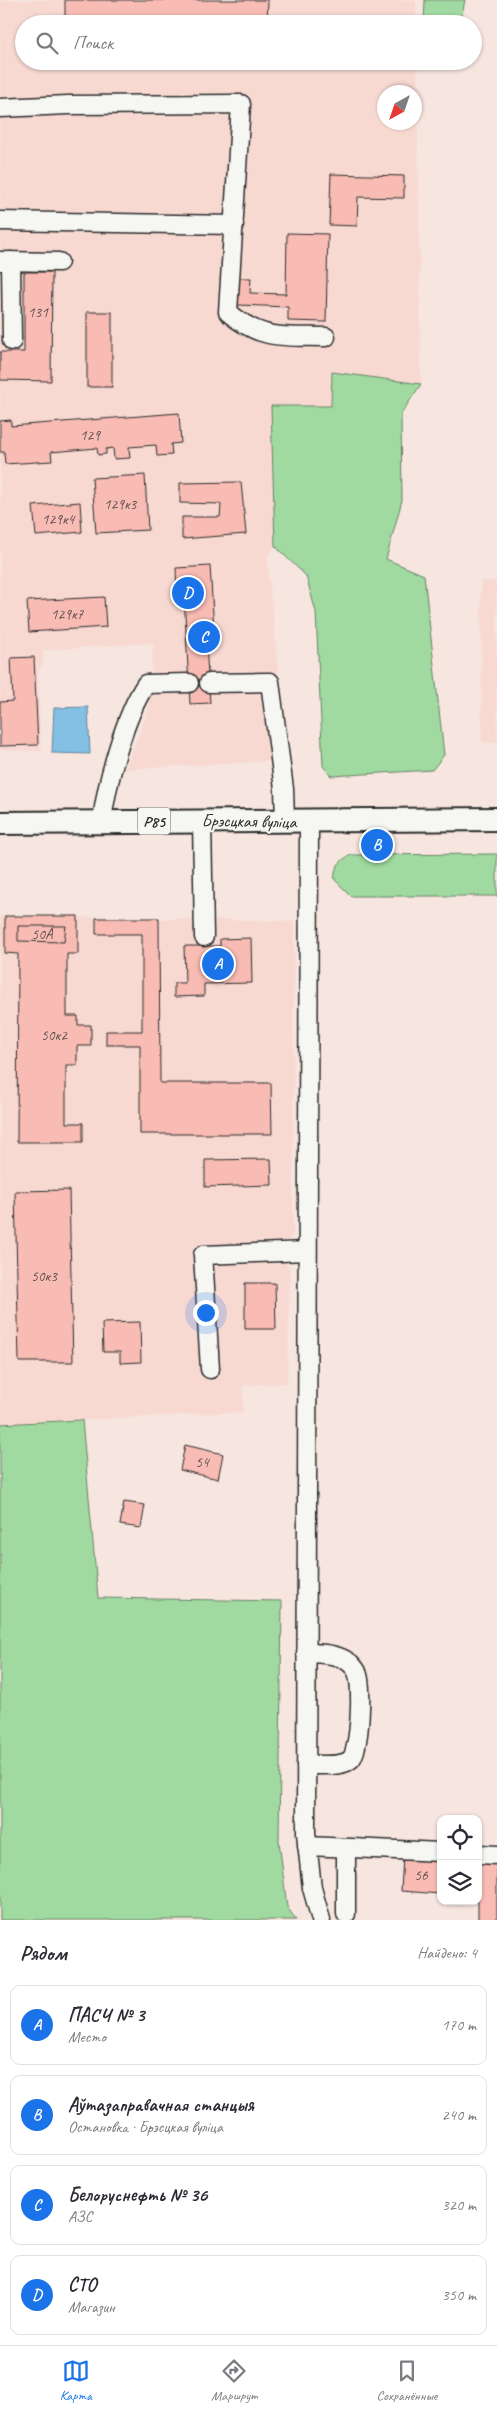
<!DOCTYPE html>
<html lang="ru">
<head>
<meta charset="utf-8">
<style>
  body { margin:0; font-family:Caveat,sans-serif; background:#f2f2f3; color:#2b2b33 }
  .controls { position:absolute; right:15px; bottom:15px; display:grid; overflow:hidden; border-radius:10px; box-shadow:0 1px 4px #0004 }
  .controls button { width:45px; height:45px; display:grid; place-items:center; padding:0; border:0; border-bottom:1px solid #e1e1e2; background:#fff; color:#2b2b33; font:25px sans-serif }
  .compass { position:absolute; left:377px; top:85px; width:45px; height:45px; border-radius:50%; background:#fff; box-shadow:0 1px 4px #0004; rotate:220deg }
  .you { position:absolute; left:205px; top:1312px; width:18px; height:18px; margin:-12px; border:4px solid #fff; border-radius:50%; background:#1a73e8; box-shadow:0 0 0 8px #1a73e833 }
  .badge { display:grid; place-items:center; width:32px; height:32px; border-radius:50%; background:#1a73e8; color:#fff; font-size:16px; font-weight:700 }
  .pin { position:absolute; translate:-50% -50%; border:2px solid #fff; box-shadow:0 1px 5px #0006 }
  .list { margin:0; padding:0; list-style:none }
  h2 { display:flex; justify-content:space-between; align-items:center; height:65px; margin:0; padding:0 20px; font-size:21px }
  h2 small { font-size:16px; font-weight:400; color:#7c7c81 }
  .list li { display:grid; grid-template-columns:32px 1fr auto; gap:15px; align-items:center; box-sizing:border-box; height:80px; margin:0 10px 10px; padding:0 10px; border:1px solid #e1e1e2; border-radius:10px }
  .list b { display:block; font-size:19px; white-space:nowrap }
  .list p { margin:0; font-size:16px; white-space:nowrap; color:#7c7c81 }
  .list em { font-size:16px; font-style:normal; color:#7c7c81 }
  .icon { flex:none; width:28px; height:28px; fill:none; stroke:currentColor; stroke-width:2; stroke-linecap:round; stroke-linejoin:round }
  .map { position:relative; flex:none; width:497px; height:1920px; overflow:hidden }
  .search { position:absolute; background:#fff; box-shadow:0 1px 4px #0004; left:15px; right:15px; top:15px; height:55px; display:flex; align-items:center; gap:12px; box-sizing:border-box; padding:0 18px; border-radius:28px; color:#7c7c81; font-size:19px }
  .sheet { height:425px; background:#fff }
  nav { display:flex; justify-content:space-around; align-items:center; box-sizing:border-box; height:70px; border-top:1px solid #e1e1e2; background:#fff; font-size:14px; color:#7c7c81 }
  nav a { display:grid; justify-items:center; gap:2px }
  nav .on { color:#1a73e8 }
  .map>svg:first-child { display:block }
  .built { fill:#f7d9d2; fill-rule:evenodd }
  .green { fill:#a0daa0; stroke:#668266 }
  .water { fill:#84c0e4; stroke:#60849a }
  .building { fill:#f8bcb4; stroke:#2b2b2b }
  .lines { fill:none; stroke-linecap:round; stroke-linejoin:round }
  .minor-casing { stroke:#2b2b2b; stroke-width:21 }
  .major-casing { stroke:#2b2b2b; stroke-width:26 }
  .minor { stroke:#f6f6f2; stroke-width:18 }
  .major { stroke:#f6f6f2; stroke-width:22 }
  .labels { text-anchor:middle; stroke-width:4.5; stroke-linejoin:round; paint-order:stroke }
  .number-label { font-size:15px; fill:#5e4f4d }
  .shield { fill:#f6f6f2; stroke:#686867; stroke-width:1 }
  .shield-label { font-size:16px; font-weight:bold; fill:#2b2b2b }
  .street-label { font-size:18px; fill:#2b2b2b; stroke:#f6f6f2 }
</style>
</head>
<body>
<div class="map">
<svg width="497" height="1920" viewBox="0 0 497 1920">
  <rect width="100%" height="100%" fill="#f7e5df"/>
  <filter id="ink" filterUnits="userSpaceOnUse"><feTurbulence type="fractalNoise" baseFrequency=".02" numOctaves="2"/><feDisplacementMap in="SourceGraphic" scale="10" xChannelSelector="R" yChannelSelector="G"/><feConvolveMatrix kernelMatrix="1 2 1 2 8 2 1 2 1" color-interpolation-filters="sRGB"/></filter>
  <g filter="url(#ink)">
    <g class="built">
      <path d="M0,0h416v24h-392v37h393l4,323 -89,-12 -1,34h-60l4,140 -8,11 20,203 -162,9 23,-58 6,-68 -111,7v14l-5,7 3,80 -41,-1zM384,92h30v30h-30z"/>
      <polygon points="481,581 497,581 497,743 482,742"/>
      <polygon points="0,916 294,921 293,1234 285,1246 283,1260 289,1267 290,1274 287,1383 243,1385 243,1412 0,1424"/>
    </g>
    <g class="green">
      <polygon points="425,0 465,0 460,24 424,24"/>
      <polygon points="332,372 421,384 401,414 402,500 386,559 424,575 444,755 432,770 331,776 323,766 316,612 306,576 275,546 271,406 331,406"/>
      <path d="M497,854v42h-146l-16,-16c-2,-12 5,-20 16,-25z"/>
      <polygon points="82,1420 98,1598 282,1601 279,1841 287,1907 296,1920 0,1920 0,1424"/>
    </g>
    <polygon class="water" points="88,707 90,754 52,753 54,708"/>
    <g class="building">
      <polygon points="65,0 268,0 267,24 65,24"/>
      <polygon points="189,61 220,61 220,66 189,65"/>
      <polygon points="331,174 404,176 404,198 358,197 357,226 329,225"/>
      <polygon points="287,233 328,234 326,322 288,321 288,307 238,305 239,278 251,278 250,293 286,294"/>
      <polygon points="24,272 52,272 51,381 0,380 0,352 24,352"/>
      <rect x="87" y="312" width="25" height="75"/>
      <polygon points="179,413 181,443 171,444 172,455 157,456 156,445 129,447 130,458 114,459 113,448 106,449 106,454 98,455 97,448 51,452 52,461 5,464 4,452 0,452 0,421 11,420 11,426"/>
      <polygon points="145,475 148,530 96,533 92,478"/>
      <polygon points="241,482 246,534 182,539 182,517 220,517 221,504 180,503 180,483"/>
      <polygon points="80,502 82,532 36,536 33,506"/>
      <polygon points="210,566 214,630 186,632 184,596 177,596 176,568"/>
      <polygon points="104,597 106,627 29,632 27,601"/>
      <polygon points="205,631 210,703 190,704 186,632"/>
      <polygon points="34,657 38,745 0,746 0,702 13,701 11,658"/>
      <polygon points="5,916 78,916 78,954 67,954 67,1016 78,1016 78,1025 91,1025 91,1046 77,1046 77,1065 66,1065 66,1123 83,1123 83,1142 17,1142 18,954 5,953"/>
      <polygon points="96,918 159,918 160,1083 271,1083 272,1134 140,1134 140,1045 106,1045 106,1031 142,1031 142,934 96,934"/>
      <polygon points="18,926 66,926 64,942 18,941"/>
      <polygon points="251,938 252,983 204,984 204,996 174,997 174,983 185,983 184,946 220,946 220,939"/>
      <polygon points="271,1159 272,1185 205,1187 205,1160"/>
      <polygon points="69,1190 73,1362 19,1362 15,1191"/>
      <polygon points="245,1283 275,1283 276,1329 245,1329"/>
      <polygon points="140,1322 141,1362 120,1363 120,1352 103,1352 102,1323"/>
      <polygon points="185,1445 223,1454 218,1479 180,1470"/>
      <polygon points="124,1502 145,1505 141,1528 120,1525"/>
      <polygon points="403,1856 441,1859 441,1894 401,1891"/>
      <polygon points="478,1862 497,1863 497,1920 478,1920"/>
    </g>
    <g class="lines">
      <g class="minor-casing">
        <g id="minor">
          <path d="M0,108l68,-3 173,-1 -13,208c33,29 57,24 98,25"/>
          <polyline points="0,221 234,225"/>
          <polyline points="0,261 59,262"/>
          <polyline points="11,261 12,341"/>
          <polyline points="209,683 270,682 284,789 285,821"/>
          <polyline points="202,820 204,937"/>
          <path d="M102,822c4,-38 23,-107 44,-138l43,-1"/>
          <polyline points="309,822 306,1833 312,1888 321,1920"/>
          <polyline points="210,1369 203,1255 307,1251"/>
          <path d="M306,1765c12,-1 36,3 45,-6 9,-10 12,-74 6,-87 -1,-3 -5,-7 -7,-9 -13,-10 -28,-9 -44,-10"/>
          <polyline points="307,1846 441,1852"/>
          <polyline points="346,1848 346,1914"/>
          <polyline points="478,1854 497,1855"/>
        </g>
      </g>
      <g class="major-casing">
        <polyline id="major" points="0,823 497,819"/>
      </g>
      <use href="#minor" class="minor"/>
      <use href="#major" class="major"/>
    </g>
  </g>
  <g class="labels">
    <g class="number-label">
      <text x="38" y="317">131</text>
      <text x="90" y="440">129</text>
      <text x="120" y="509">129к3</text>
      <text x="58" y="524">129к4</text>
      <text x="67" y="619">129к7</text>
      <text x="42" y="939">50А</text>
      <text x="54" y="1040">50к2</text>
      <text x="44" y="1281">50к3</text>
      <text x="202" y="1467">54</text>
      <text x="421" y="1880">56</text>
    </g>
    <rect class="shield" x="138" y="807.5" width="32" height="27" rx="4"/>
    <g class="shield-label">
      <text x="154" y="827">Р85</text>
    </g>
    <g class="street-label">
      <text transform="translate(249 821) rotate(1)" y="6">Брэсцкая вуліца</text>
    </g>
  </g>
</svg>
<div class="controls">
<button><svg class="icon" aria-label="locate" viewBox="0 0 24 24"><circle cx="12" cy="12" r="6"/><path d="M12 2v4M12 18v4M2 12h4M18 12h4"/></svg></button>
<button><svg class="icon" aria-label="layers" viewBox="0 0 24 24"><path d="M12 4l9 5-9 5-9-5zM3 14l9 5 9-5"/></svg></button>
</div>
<svg class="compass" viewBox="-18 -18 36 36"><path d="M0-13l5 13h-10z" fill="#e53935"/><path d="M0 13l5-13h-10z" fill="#7c7c81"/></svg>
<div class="you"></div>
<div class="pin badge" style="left:218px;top:964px">A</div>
<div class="pin badge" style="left:377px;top:845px">B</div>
<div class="pin badge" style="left:204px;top:637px">C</div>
<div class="pin badge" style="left:188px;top:593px">D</div>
<div class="search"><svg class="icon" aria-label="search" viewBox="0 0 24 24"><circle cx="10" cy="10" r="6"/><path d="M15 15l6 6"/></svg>Поиск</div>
</div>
<section class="sheet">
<h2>Рядом<small>Найдено: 4</small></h2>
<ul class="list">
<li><span class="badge">A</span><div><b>ПАСЧ № 3</b><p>Место</p></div><em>170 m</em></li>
<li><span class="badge">B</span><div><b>Аўтазаправачная станцыя</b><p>Остановка · Брэсцкая вуліца</p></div><em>240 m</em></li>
<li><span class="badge">C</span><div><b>Белоруснефть № 36</b><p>АЗС</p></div><em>320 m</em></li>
<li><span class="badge">D</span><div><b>СТО</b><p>Магазин</p></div><em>350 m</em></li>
</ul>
</section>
<nav>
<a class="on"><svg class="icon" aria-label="map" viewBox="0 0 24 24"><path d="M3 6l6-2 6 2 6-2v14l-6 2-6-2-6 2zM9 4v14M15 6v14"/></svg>Карта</a>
<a><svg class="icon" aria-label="directions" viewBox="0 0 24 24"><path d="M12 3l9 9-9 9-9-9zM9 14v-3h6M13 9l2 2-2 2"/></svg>Маршрут</a>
<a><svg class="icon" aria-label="saved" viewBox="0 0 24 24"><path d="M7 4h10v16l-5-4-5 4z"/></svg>Сохранённые</a>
</nav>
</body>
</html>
